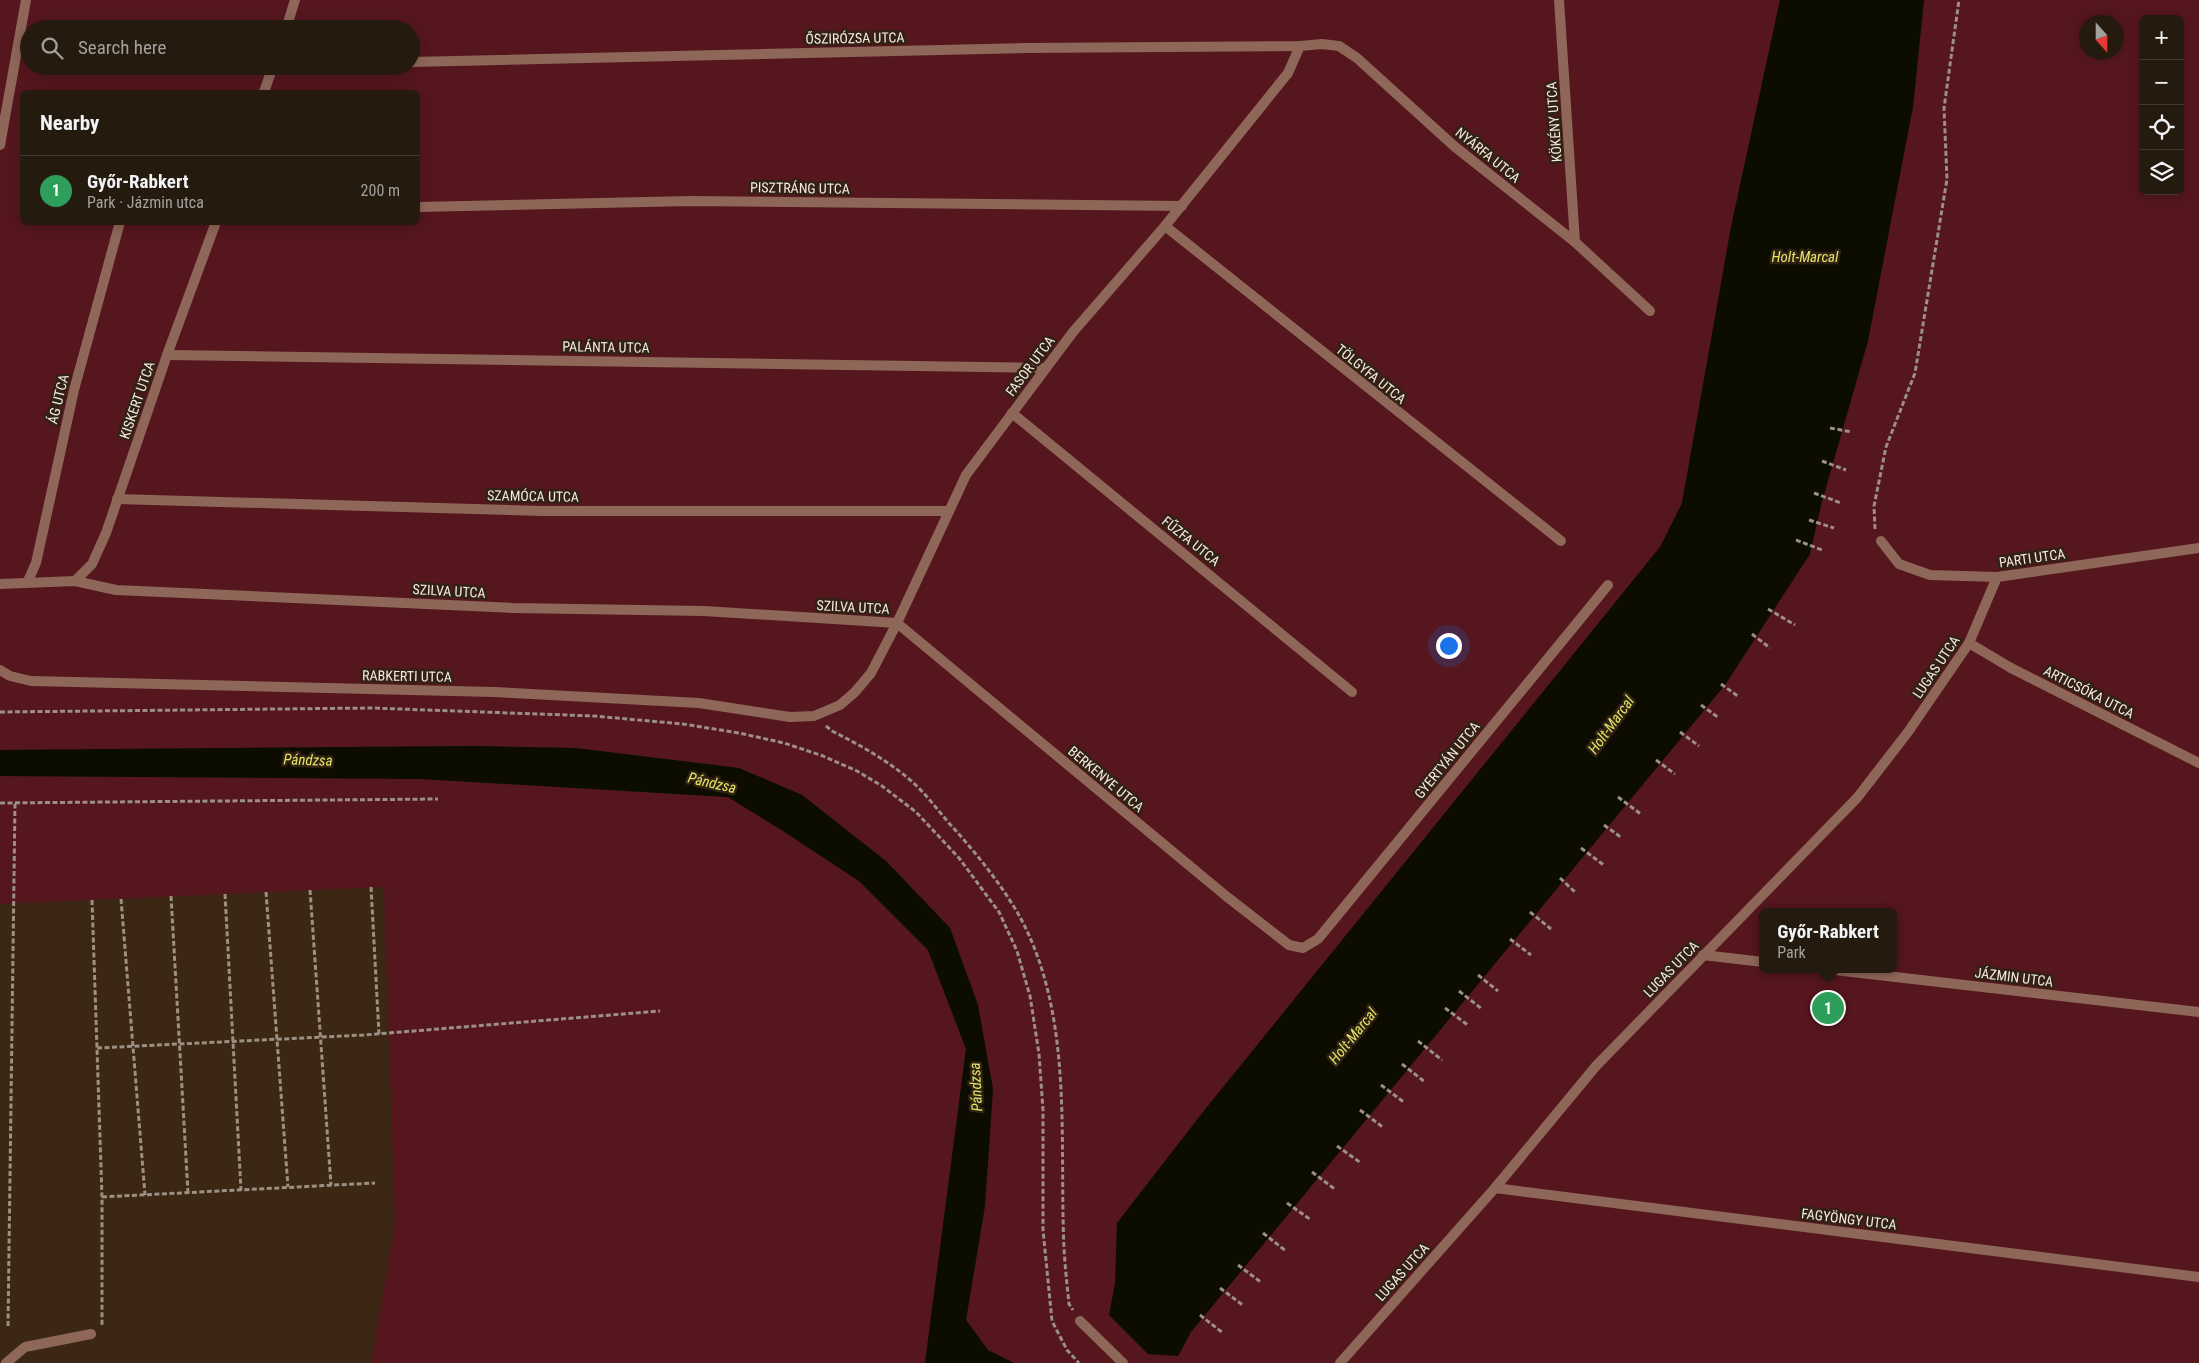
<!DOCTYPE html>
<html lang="en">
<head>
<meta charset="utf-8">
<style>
  body { margin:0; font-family:"Roboto Condensed",sans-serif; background:#31271c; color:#f1f3f6 }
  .controls { position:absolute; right:15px; top:15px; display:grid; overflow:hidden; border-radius:8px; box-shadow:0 2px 12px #0003 }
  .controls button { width:45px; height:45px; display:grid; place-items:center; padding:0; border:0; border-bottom:1px solid #42382e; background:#251a0e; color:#f1f3f6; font:25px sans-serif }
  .compass { position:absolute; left:2079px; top:15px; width:45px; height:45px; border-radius:50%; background:#251a0e; box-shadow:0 2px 12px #0003; rotate:159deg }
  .you { position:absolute; left:1448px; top:645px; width:18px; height:18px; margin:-12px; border:4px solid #fff; border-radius:50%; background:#1a73e8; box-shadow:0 0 0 8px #1a73e833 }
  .badge { display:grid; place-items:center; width:32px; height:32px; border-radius:50%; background:#5acebd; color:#fff; font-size:16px; font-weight:700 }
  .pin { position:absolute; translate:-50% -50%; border:2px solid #fff; box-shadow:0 1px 5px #0006 }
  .popup { position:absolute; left:1759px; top:908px; width:138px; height:65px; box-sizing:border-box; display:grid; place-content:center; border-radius:8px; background:#251a0e; filter:drop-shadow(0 1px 4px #0005); font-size:16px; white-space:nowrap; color:#a3a19e }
  .popup b { font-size:19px; color:#f1f3f6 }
  .popup::after { content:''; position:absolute; left:50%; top:100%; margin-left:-10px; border:10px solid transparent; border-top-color:#251a0e }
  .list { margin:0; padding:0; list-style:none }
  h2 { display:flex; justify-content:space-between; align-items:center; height:65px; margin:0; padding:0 20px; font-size:21px }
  h2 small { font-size:16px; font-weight:400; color:#a3a19e }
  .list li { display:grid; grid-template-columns:32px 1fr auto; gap:15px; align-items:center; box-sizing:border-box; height:70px; padding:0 20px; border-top:1px solid #42382e }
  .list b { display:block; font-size:19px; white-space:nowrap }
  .list p { margin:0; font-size:16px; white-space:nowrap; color:#a3a19e }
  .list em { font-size:16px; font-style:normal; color:#a3a19e }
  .icon { flex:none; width:28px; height:28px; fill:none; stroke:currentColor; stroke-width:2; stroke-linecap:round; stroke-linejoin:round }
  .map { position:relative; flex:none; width:2199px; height:1363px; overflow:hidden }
  .search { position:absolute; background:#251a0e; box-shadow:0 2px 12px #0003; left:20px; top:20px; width:400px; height:55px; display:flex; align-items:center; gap:12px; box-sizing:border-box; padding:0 18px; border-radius:28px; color:#a3a19e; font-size:19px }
  .panel { position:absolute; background:#251a0e; box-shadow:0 2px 12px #0003; left:20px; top:90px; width:400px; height:135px; border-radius:8px }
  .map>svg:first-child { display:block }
  .built { fill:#3b2713 }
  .green { fill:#55161e; fill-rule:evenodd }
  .water { fill:#0c0c00 }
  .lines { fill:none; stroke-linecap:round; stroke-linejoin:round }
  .path { stroke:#9c8f83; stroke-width:3; stroke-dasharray:5 2.5; stroke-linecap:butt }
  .pedestrian { stroke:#8e6759; stroke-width:10 }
  .minor { stroke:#8e6759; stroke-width:10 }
  .labels { text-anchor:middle; stroke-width:5; stroke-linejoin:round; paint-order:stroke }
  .street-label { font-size:14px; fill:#f5eae1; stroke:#312213 }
  .water-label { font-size:15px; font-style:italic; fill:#e1e766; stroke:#312213 }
</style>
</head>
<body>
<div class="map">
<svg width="2199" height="1363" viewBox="0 0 2199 1363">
  <rect width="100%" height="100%" fill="#312213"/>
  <polygon class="built" points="384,886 395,1224 371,1363 0,1363 0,904"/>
  <g class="green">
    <path d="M0,0h1780l-49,227 -49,276 -22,44 -457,565 -86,111 -2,61 -6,31 39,39 30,2 13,-24 619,-778 103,-447 11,-107h275v1363h-1185l-26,-13 -22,-30 19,-114 -7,-201 -28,-77 -64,-67 -84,-66 -63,-27 -164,-20 -99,-2 -476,4zM2143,19h37v172h-37zM2086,22h30v30h-30zM29,29h382v37h-382zM22,92h396v130h-396zM1763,912h130v57h-130z"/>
    <polygon points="0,776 421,779 728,797 786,833 859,881 928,950 966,1049 925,1363 371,1363 395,1224 384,887 0,904"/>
  </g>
  <g class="water">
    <polygon points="1780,0 1924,0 1913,107 1868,341 1821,505 1810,554 1725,685 1191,1332 1178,1356 1148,1354 1109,1315 1115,1284 1117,1223 1203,1112 1660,547 1682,503 1731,227"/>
    <polygon points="476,746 575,748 739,768 802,795 886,861 950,928 978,1005 993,1089 985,1206 966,1320 988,1350 1014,1363 925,1363 966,1049 928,950 859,881 786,833 728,797 421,779 0,776 0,750"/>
  </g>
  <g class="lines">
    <g class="path">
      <polyline points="1830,428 1852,432"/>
      <polyline points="1822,461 1846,470"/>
      <polyline points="1814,493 1841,503"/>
      <polyline points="1809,520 1834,528"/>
      <polyline points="1875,529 1874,506 1886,447 1915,373 1947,179 1944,108 1959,0"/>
      <polyline points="1796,540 1822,550"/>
      <polyline points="1768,609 1795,625"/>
      <polyline points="1752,634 1770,648"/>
      <polyline points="1721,684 1739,697"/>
      <polyline points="1701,705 1719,718"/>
      <polyline points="0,712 372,708 594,716 683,724 739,733 784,743 823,756 857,771 882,786 916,812 959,858 999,912 1017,951 1030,996 1039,1054 1043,1110 1043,1230 1052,1321 1067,1350 1079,1363"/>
      <path d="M826,726l6,5c28,14 53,28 77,48 18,15 32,36 48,53 23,26 46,55 63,85 54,100 39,222 44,331 1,18 3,37 5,56l4,6"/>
      <polyline points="1680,732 1699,746"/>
      <polyline points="1656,760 1675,774"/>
      <polyline points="1618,797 1642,815"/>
      <polyline points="0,803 438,799"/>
      <polyline points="1604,825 1622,838"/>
      <polyline points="1581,848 1605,866"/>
      <polyline points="1560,878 1576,893"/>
      <polyline points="371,887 379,1034"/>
      <polyline points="310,890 331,1185"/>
      <polyline points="266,892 288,1187"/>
      <polyline points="225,894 241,1190"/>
      <polyline points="171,896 188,1193"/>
      <polyline points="121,899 145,1195"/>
      <polyline points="92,900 102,1197 102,1327"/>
      <polyline points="1530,912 1551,929"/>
      <polyline points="1510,939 1531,955"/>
      <polyline points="1478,975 1498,991"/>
      <polyline points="1459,991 1482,1009"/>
      <polyline points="1445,1008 1469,1026"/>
      <polyline points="1418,1041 1442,1060"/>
      <polyline points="97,1048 364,1035 660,1011"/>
      <polyline points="1402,1064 1425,1082"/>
      <polyline points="1381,1085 1405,1103"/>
      <polyline points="1360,1110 1384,1128"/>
      <polyline points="1337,1146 1361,1163"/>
      <polyline points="1312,1172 1336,1190"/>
      <polyline points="102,1197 375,1183"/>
      <polyline points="1287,1203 1311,1220"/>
      <polyline points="1263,1233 1286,1251"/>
      <polyline points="1238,1265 1262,1283"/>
      <polyline points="1220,1288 1244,1306"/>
      <polyline points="1200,1315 1223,1333"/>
      <polyline points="8,1326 15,803"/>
    </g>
    <polyline class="pedestrian" points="1969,643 2011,668"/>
    <g class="minor">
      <polyline points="1559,0 1575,242"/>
      <polyline points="286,29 295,0"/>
      <polyline points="411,62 1025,48 1300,46 1322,44 1339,46 1357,58 1454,146 1575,242 1650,311"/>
      <polyline points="264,92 273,66"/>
      <polyline points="0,145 26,0"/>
      <polyline points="418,207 691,201 1182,206"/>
      <polyline points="1165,226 1561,541"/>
      <polyline points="167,355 1045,368"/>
      <polyline points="1012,413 1352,692"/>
      <polyline points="117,499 542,511 949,511"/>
      <polyline points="1881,541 1899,564 1930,575 1997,577 2199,548"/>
      <polyline points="75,581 92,564 106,533 167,355 216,222"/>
      <polyline points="27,583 36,563 74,390 120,222"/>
      <polyline points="0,584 75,581 116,590 513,608 704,611 897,623 1226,896 1289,945 1303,948 1318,939 1608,585"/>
      <polyline points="2011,668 2199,763"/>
      <polyline points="0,670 10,676 31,681 494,692 699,703 790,717 814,716 840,705 855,692 871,673 897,623 966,475 1073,332 1165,226 1288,73 1300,46"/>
      <polyline points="1703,955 1763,962"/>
      <polyline points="1826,969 2199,1012"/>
      <polyline points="1495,1188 2199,1277"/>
      <polyline points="1080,1321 1123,1363"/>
      <polyline points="6,1363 25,1347 91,1334"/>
      <polyline points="1340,1363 1495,1188 1596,1066 1857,798 1908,732 1969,643 1997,577"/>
    </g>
  </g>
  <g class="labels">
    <g class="street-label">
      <text transform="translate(855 38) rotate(-1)" y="5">ŐSZIRÓZSA UTCA</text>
      <text transform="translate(1554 122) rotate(-94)" y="5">KÖKÉNY UTCA</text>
      <text transform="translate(1488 155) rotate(39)" y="5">NYÁRFA UTCA</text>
      <text transform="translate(800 188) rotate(1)" y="5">PISZTRÁNG UTCA</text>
      <text transform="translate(606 347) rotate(1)" y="5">PALÁNTA UTCA</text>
      <text transform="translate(1030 366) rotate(-53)" y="5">FASOR UTCA</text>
      <text transform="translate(1371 374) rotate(39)" y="5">TÖLGYFA UTCA</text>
      <text transform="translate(58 399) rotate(-76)" y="5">ÁG UTCA</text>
      <text transform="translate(137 400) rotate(-71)" y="5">KISKERT UTCA</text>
      <text transform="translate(533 496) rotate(1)" y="5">SZAMÓCA UTCA</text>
      <text transform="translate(1191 541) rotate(39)" y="5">FŰZFA UTCA</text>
      <text transform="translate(2032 558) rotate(-8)" y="5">PARTI UTCA</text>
      <text transform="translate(449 591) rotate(3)" y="5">SZILVA UTCA</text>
      <text transform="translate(853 607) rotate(3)" y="5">SZILVA UTCA</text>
      <text transform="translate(1936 667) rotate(-56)" y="5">LUGAS UTCA</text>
      <text transform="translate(407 676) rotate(1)" y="5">RABKERTI UTCA</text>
      <text transform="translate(2089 692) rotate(27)" y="5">ARTICSÓKA UTCA</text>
      <text transform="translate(1447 760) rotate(-51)" y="5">GYERTYÁN UTCA</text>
      <text transform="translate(1106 779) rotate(40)" y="5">BERKENYE UTCA</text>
      <text transform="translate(1671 969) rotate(-46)" y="5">LUGAS UTCA</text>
      <text transform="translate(2014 977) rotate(7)" y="5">JÁZMIN UTCA</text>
      <text transform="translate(1849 1219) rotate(7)" y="5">FAGYÖNGY UTCA</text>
      <text transform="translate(1402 1272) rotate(-48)" y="5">LUGAS UTCA</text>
    </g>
    <g class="water-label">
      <text x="1805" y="262">Holt-Marcal</text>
      <text transform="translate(1611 725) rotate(-54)" y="5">Holt-Marcal</text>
      <text transform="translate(308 760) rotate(2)" y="5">Pándzsa</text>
      <text transform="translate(712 783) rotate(13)" y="5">Pándzsa</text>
      <text transform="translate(1353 1036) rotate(-51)" y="5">Holt-Marcal</text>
      <text transform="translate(976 1087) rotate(-93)" y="5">Pándzsa</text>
    </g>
  </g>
</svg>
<div class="controls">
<button>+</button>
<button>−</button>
<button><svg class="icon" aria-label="locate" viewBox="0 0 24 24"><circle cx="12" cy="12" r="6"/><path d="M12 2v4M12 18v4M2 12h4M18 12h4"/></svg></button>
<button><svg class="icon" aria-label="layers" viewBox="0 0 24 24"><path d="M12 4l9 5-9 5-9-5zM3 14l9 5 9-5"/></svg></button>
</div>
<svg class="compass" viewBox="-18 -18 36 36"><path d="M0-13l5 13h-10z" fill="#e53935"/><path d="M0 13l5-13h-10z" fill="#a3a19e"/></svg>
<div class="you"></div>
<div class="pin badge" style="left:1828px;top:1008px;background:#2e9e5b">1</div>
<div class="popup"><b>Győr-Rabkert</b>Park</div>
<div class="search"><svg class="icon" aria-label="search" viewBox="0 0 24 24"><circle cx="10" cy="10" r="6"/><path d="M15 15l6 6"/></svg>Search here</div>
<section class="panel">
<h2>Nearby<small></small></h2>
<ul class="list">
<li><span class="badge" style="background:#2e9e5b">1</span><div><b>Győr-Rabkert</b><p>Park · Jázmin utca</p></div><em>200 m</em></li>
</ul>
</section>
</div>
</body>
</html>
